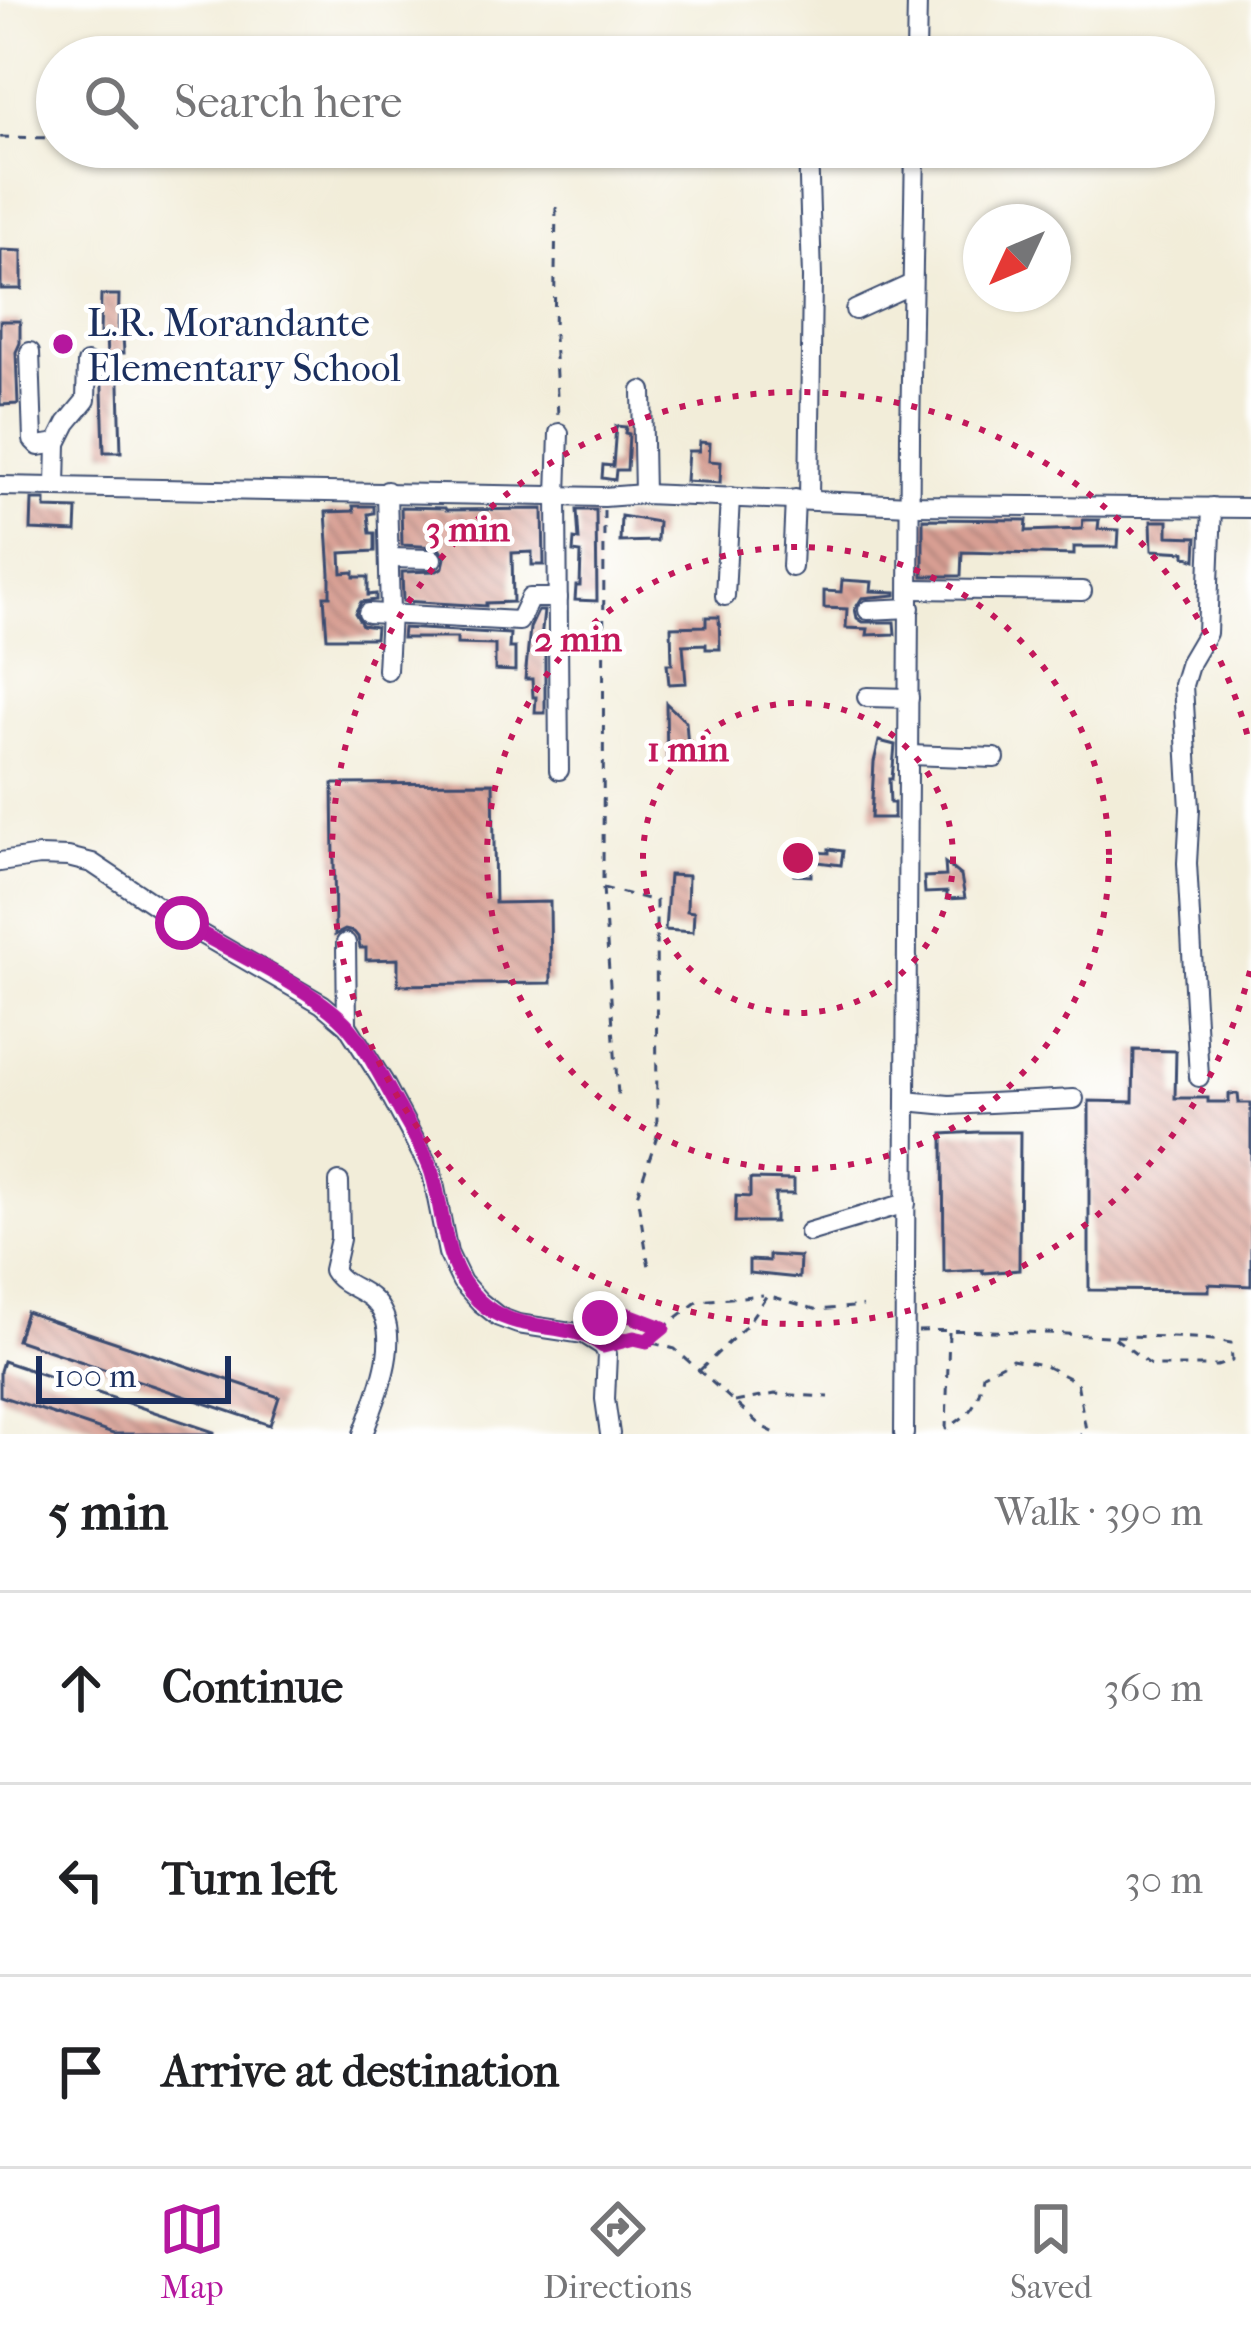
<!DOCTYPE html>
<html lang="en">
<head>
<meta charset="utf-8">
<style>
  body { margin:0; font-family:"IM FELL French Canon",serif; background:#f2f2f2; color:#202124 }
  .compass { position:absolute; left:963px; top:204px; width:108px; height:108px; border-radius:50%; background:#fff; box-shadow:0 3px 9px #0004; rotate:226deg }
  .scale { position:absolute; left:36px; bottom:30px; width:195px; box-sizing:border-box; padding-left:12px; border:6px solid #1b2f5e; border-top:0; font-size:33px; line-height:42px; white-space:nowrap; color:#1b2f5e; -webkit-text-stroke:9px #fff; paint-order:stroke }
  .stop { position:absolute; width:36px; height:36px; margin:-27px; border:9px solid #b5179e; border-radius:50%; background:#fff }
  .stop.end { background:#b5179e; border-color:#fff; box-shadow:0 3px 12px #0008 }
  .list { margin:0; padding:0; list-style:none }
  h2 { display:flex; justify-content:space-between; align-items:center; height:156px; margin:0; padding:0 48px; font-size:51px }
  h2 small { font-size:39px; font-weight:400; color:#757577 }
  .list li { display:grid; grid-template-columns:78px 1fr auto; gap:36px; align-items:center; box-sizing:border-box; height:192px; padding:0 48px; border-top:3px solid #e0e0e0 }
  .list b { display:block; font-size:45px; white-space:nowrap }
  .list em { font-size:39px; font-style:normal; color:#757577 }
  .icon { flex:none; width:66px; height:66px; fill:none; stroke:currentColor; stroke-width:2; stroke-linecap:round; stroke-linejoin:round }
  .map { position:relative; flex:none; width:1251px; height:1434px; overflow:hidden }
  .search { position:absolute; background:#fff; box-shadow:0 3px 9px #0004; left:36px; right:36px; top:36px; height:132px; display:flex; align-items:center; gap:30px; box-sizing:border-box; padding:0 42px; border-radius:66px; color:#757577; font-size:45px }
  .sheet { height:732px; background:#fff }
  nav { display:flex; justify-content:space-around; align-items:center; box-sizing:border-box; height:168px; border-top:3px solid #e0e0e0; background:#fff; font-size:33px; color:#757577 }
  nav a { display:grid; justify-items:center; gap:6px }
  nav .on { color:#b5179e }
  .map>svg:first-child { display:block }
  .building { fill:url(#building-back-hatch) }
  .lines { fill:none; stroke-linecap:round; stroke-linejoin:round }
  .minor-casing { stroke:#3b4c70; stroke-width:22 }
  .path { stroke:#3b4c70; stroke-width:3; stroke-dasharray:9 9; stroke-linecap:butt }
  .minor { stroke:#fff; stroke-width:18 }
  .route { stroke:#b5179e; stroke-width:15 }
  .ring { fill:none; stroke:#c2185b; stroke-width:6; stroke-dasharray:6 12 }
  .poi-dot { fill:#b5179e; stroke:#fff; stroke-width:4.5 }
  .labels { text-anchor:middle; stroke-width:9; stroke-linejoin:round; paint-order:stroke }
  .poi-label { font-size:39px; fill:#1b2f5e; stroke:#fff; text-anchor:start }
  .centre { fill:#c2185b; stroke:#fff; stroke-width:6 }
  .ring-label { font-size:36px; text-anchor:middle; font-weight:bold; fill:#c2185b; stroke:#fff; stroke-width:9; stroke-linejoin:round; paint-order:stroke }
</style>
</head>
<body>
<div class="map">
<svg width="1251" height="1434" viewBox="0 0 1251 1434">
  <defs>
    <pattern id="building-back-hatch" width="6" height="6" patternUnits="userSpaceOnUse" patternTransform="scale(3)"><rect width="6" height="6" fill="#d89f93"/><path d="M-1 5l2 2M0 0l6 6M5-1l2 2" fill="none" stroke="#ae827b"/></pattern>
  </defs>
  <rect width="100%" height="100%" fill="#fff"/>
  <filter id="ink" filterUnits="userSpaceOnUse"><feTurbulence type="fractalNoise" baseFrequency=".00833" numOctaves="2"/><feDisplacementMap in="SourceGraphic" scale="24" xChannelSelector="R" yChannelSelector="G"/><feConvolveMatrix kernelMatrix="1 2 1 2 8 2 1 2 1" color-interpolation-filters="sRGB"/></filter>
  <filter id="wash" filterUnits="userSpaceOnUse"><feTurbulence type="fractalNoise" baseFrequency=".004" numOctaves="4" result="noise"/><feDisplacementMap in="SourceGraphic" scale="48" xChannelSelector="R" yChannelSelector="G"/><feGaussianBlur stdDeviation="2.7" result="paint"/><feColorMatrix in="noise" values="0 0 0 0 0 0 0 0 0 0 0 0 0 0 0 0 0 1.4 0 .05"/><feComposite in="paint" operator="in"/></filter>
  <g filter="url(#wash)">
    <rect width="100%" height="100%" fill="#f2edd9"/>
    <g id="blocks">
      <g class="building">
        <polygon points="1,250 22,251 22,289 1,289"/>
        <polygon points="101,295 119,295 118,336 123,336 124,353 118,353 121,452 104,452 101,359 107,359 106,333 100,333"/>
        <polygon points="0,321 20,321 20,343 16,352 18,404 0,405"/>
        <polygon points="616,426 626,427 625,433 629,434 627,470 616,470 615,480 602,478 603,465 613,466"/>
        <polygon points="700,442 710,443 709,461 721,462 720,483 686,481 688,451 699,451"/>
        <polygon points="32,500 45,500 45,508 77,509 76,532 31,530"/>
        <polygon points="353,506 374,506 374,513 368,514 370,533 375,533 375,551 341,553 342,573 354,572 354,577 368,577 368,595 376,594 376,600 361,602 355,613 362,625 376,627 375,638 327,638 324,596 330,596 330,573 326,512 354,511"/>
        <polygon points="401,507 445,508 446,510 543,509 544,565 532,565 532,552 512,553 513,602 486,603 486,606 403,601 402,572 437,571 443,567 445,558 438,547 402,545"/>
        <polygon points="577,510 596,510 597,601 575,600 576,586 580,586 581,553 573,552 574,539 579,540"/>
        <polygon points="621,516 658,522 657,541 620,542"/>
        <polygon points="923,519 1027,520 1026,531 1082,529 1083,520 1099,520 1098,529 1119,530 1118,547 1074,547 1074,555 962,552 961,576 923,576"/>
        <polygon points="1151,521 1168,521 1168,536 1197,537 1196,560 1185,556 1185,552 1152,550"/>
        <polygon points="842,580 872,582 871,591 896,592 896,595 862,598 855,609 857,618 863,622 894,622 895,634 867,635 868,629 846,628 847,609 824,608 824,591 841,592"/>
        <polygon points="538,611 544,611 540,648 545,648 545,713 535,713 536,697 533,697 532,679 525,679 530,628"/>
        <polygon points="706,617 719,617 720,649 706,649 706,644 683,645 686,683 669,684 667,664 672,664 671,627 706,626"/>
        <polygon points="403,628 510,634 509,648 515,648 515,671 495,670 495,645 457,644 457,638 402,638"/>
        <polygon points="666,703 686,722 689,759 667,761"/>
        <polygon points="879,741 895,745 892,779 889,779 890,803 894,803 894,818 871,818 874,762"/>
        <polygon points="493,783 495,903 550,902 551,983 398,985 398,959 366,960 366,948 360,948 358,937 354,932 345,930 335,935 333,784"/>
        <polygon points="829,849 843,851 841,865 811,861 811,876 794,875 794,851 829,853"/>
        <polygon points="945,863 961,876 965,898 947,899 947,892 925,893 924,877 946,876"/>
        <polygon points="669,875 688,876 687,911 694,912 693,932 665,930"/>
        <polygon points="1134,1050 1176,1051 1175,1098 1208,1098 1208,1102 1229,1102 1229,1094 1238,1094 1239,1103 1251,1103 1251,1286 1209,1284 1209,1291 1089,1290 1089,1101 1133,1102"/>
        <polygon points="978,1132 1020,1132 1019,1270 983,1273 983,1270 944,1272 943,1134"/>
        <polygon points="750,1179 794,1180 794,1194 775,1194 775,1222 735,1222 736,1196 750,1197"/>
        <polygon points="769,1255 800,1257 799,1278 749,1273 749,1260 769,1261"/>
        <polygon points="26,1312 279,1397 270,1425 17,1340"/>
        <polygon points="3,1361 214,1432 214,1434 113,1434 0,1396 0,1371"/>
      </g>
    </g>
  </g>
  <g filter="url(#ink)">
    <use href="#blocks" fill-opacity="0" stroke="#3b4c70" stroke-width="3"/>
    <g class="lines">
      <g class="minor-casing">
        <g id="minor">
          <polyline points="916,57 917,0"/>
          <polyline points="808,147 812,278 809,499"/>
          <polyline points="855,310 912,284"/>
          <polyline points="30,352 33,440 39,446 57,443"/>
          <polyline points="642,391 644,494"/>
          <polyline points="0,486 604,497 644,494 911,505 1251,508"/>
          <polyline points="56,486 57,443 67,423 86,400 87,363"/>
          <polyline points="389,558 432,559"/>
          <polyline points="792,567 795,499"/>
          <polyline points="910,589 1082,591"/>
          <polyline points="725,596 730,497"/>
          <polyline points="868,610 910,608"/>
          <polyline points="368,613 519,621 530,598 558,598"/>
          <polyline points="387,670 390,613 387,491"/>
          <polyline points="867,697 909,698"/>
          <polyline points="909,755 995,758"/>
          <polyline points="559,770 557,495 559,433"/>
          <polyline points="0,862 39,856 68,857 92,863 182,923 322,1004 347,1025 383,1081 432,1173 448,1253 462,1282 480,1302 499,1317 518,1324 584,1334 603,1346 607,1354 605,1399 610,1434"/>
          <polyline points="346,943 347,1025"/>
          <polyline points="1199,1077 1187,863 1190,809 1183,685 1190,662 1207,633 1212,507"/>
          <polyline points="906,1101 949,1105 1074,1099"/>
          <path d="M339,1182l1,57 -7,31c9,15 25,17 38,28 37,32 5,99 -8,136"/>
          <polyline points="809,1232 906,1203"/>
          <polyline points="904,1434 910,436 915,147"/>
        </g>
      </g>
      <g class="path">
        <polyline points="0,137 57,138"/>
        <polyline points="556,207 554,337 558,416"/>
        <polyline points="604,510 603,888 656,901 657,1136 637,1195 649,1267"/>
        <polyline points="603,888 618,1095"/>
        <polyline points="600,1318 626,1314 661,1327"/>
        <path d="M918,1331c63,-2 127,2 190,5 40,1 83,-1 123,7l1,18 -15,5h-65l-40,-30"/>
        <path d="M949,1332l-3,97c26,-16 32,-24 37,-55l29,-15 31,6 34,17 9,48 -6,4"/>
        <polyline points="648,1340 698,1301 763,1295"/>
        <polyline points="617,1342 634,1338 675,1349 761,1426 777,1434"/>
        <polyline points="700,1370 745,1327 767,1295 818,1310 863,1306"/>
        <polyline points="735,1402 775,1394 829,1397"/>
      </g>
      <use href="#minor" class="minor"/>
    </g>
  </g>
  <g class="lines" filter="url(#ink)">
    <path class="route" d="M182,923c47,27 127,63 163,100 22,23 38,58 54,85 11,21 26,43 33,65 14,45 9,91 46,127 39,38 90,17 125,46l31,-8 13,3 16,-13 -37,-14 -26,4"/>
  </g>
  <g class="ring">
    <circle cx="798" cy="858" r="155"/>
    <circle cx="798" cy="858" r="311"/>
    <path d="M1250 971A466 466 0 1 1 1250 745"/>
  </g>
  <circle class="poi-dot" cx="63" cy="344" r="12"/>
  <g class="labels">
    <g class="poi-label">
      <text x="87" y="336">L.R. Morandante<tspan x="87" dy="45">Elementary School</tspan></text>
    </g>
  </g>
  <circle cx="798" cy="858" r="18" class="centre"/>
  <g class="ring-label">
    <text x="468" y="541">3 min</text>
    <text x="578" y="651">2 min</text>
    <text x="688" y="761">1 min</text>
  </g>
</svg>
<svg class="compass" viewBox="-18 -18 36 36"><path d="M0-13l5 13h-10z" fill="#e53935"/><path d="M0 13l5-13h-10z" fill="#757577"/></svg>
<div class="scale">100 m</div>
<div class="stop" style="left:182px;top:923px"></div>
<div class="stop end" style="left:600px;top:1318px"></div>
<div class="search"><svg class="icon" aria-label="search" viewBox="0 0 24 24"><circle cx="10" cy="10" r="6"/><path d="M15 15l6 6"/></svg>Search here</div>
</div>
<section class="sheet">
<h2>5 min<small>Walk · 390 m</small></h2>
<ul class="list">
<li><svg class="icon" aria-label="ahead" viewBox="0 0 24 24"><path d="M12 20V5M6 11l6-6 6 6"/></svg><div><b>Continue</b></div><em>360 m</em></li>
<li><svg class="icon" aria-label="left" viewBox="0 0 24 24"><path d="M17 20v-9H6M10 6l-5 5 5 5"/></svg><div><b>Turn left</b></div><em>30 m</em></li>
<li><svg class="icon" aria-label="arrive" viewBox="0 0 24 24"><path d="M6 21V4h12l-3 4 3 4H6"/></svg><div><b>Arrive at destination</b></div></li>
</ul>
</section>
<nav>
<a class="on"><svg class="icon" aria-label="map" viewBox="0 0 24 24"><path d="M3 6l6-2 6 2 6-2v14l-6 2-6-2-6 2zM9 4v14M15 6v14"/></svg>Map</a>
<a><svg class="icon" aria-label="directions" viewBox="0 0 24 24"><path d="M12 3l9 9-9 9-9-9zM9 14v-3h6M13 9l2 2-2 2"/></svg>Directions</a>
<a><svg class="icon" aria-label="saved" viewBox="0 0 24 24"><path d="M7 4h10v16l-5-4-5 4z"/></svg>Saved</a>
</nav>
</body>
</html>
